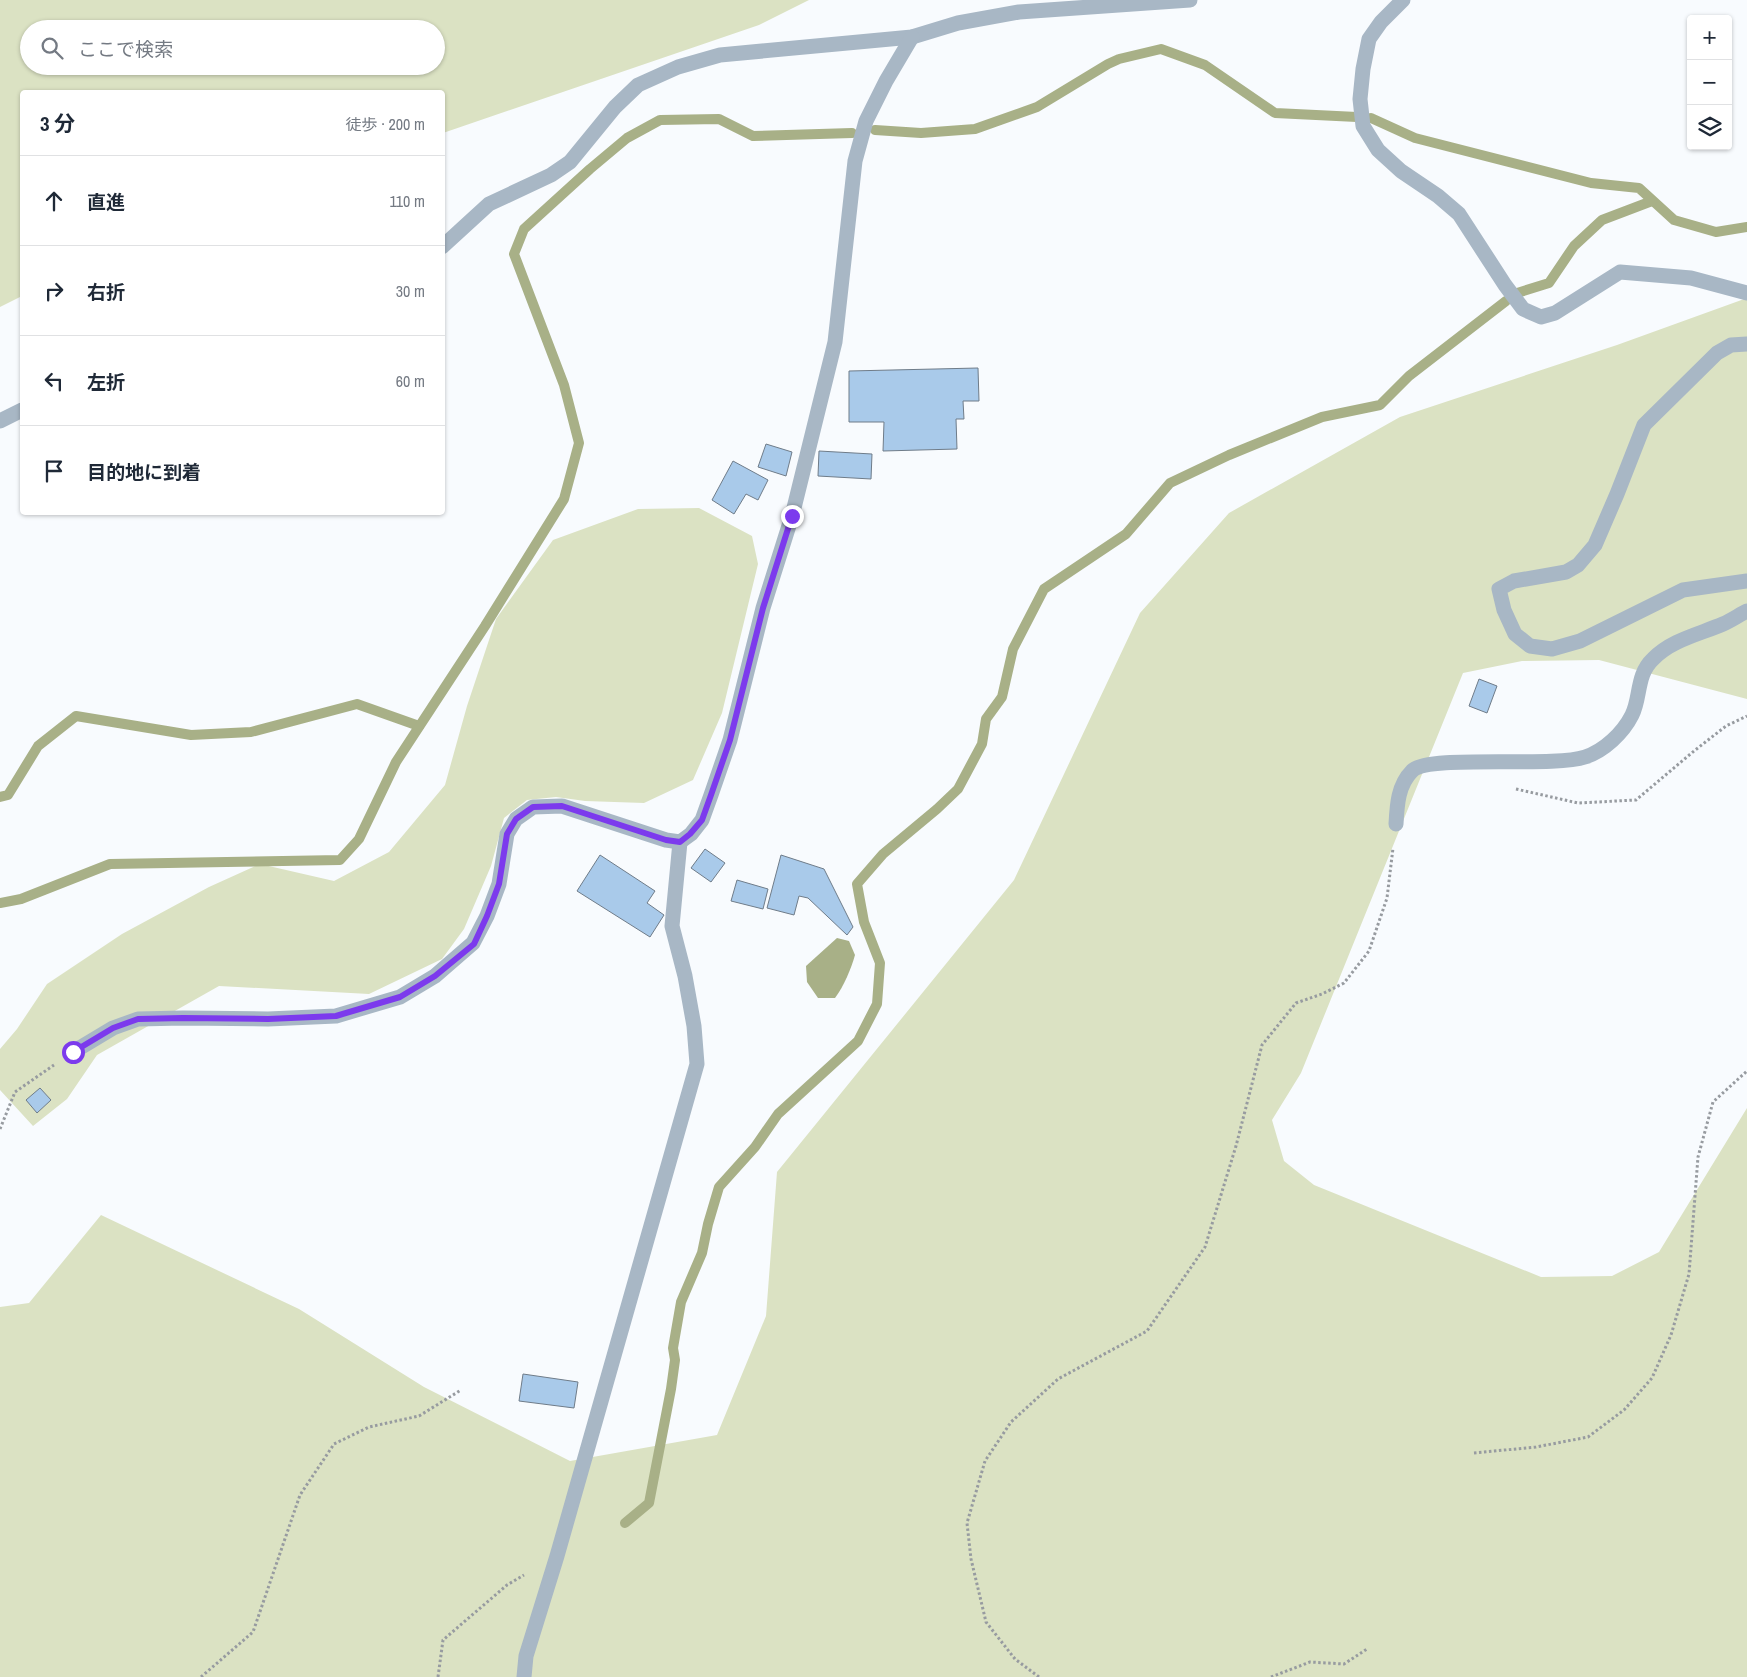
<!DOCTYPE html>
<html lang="ja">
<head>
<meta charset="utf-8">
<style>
  body { margin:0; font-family:"Archivo Narrow","Noto Sans JP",sans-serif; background:#f2f2f3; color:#1f2937 }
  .controls { position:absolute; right:15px; top:15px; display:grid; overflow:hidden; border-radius:5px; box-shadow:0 1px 4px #0004 }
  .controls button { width:45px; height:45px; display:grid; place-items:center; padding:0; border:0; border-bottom:1px solid #e0e1e3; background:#fff; color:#1f2937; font:25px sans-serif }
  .stop { position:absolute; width:15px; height:15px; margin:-11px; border:4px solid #7c3aed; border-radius:50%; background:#fff }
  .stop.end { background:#7c3aed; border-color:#fff; box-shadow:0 1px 5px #0008 }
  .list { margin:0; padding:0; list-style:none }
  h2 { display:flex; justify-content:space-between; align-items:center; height:65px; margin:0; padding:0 20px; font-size:21px }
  h2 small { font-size:16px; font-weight:400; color:#747a83 }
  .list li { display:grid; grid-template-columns:32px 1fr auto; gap:15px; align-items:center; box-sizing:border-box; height:90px; padding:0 20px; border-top:1px solid #e0e1e3 }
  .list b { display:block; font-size:19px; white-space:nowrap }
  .list em { font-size:16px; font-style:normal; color:#747a83 }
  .icon { flex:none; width:28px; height:28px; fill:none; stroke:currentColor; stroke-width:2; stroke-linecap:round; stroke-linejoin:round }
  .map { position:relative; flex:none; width:1747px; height:1677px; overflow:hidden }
  .search { position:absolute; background:#fff; box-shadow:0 1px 4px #0004; left:20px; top:20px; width:425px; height:55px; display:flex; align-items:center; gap:12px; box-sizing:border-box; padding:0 18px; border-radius:28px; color:#747a83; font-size:19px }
  .panel { position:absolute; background:#fff; box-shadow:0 1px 4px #0004; left:20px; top:90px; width:425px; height:425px; border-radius:5px }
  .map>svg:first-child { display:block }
  .green { fill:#dbe2c3; fill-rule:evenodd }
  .water { fill:#a8b087 }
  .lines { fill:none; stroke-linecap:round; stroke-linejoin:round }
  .stream { stroke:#a8b087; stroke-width:10 }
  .building { fill:#a9caea; stroke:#6f7c89 }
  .path { stroke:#979ba0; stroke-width:3; stroke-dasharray:2.5 2.5; stroke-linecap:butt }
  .minor { stroke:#a8b7c5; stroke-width:15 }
  .route { stroke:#7c3aed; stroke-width:6 }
</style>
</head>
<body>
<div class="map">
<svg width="1747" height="1677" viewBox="0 0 1747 1677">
  <rect width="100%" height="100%" fill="#f8fbfe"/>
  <g class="green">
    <path d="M0,0h809l-50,25 -316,108 -1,-41h-420v204l-22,11zM29,29h407v37h-407z"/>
    <polygon points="1747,298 1747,699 1599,660 1522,661 1463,673 1301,1073 1272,1120 1284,1161 1314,1185 1541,1277 1612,1276 1659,1252 1747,1108 1747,1677 0,1677 0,1307 29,1303 101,1215 299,1309 424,1387 570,1461 717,1435 766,1316 777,1172 1014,880 1140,613 1229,513 1400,417 1617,345"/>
    <polygon points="699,508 752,536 758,564 722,713 693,780 644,803 585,801 556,797 527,800 504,818 491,866 464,929 442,959 369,994 219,986 97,1055 67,1099 33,1126 0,1090 0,1049 17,1029 47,984 122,934 209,887 260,864 334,881 389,852 445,785 467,706 496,619 553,540 638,509"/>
  </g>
  <path class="water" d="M837,938l12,3 6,14c-4,14 -11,31 -20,43h-17l-11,-16 -1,-16z"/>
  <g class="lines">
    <g class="stream">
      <polyline points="1371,118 1415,138 1591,183 1639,188 1674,220 1716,232 1747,227"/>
      <polyline points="875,130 921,133 975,129 1037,107 1108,64 1119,59 1161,49 1205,65 1275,113 1357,117"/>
      <polyline points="1514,294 1549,283 1574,246 1602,220 1652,201"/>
      <polyline points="0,797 8,795 38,746 76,716 191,735 251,732 357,704 419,726"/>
      <polyline points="0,903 21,899 110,864 340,860 359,839 396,762 485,626 564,499 579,443 564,385 514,254 524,229 590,169 627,138 660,120 719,119 753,136 852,133"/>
      <polyline points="625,1523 649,1503 671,1389 675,1360 673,1348 681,1302 702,1253 708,1224 719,1187 755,1147 778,1114 858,1041 877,1004 880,963 864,922 857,884 883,854 937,809 958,789 982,744 986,719 1002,697 1013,649 1044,589 1126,534 1170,483 1229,455 1322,417 1380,405 1409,376 1506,301"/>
    </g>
  </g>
  <g class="building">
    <polygon points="978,368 979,401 963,401 964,419 956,419 957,449 883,451 884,422 849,422 849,371"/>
    <polygon points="766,444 792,452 786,476 758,467"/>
    <polygon points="819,451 872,454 871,479 818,476"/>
    <polygon points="733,461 768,480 758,500 746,494 734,514 712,500"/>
    <polygon points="1479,679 1497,686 1487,713 1469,706"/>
    <polygon points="705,849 725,863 711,882 691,868"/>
    <polygon points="600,855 655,891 647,903 664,915 650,937 577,891"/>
    <polygon points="781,855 824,869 853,927 847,935 808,898 799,896 794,915 767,908"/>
    <polygon points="737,880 768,889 763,909 731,901"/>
    <polygon points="40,1088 51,1100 37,1113 26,1100"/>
    <polygon points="523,1374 578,1382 574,1408 519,1401"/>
  </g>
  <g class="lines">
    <g class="path">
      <polyline points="1516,789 1578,803 1636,800 1694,751 1726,726 1747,716"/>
      <polyline points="0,1129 15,1092 54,1065"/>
      <polyline points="1474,1453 1536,1447 1588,1437 1624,1410 1652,1378 1671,1335 1689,1274 1698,1157 1713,1102 1747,1071"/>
      <polyline points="201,1677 253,1632 300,1495 334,1444 369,1427 419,1416 461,1390"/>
      <polyline points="438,1677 443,1640 507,1585 524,1575"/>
      <polyline points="1039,1677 1015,1659 986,1622 971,1559 967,1523 985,1461 1011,1422 1058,1379 1147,1331 1205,1247 1236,1146 1262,1045 1296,1003 1322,994 1344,983 1369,951 1387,898 1393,848"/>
      <polyline points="1271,1677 1310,1662 1344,1664 1367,1649"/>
    </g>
    <g class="minor">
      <polyline points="1403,0 1381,22 1369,39 1363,69 1360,99 1363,126 1378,150 1401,171 1438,196 1459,214 1505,285 1523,309 1541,317 1555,313 1620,272 1691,278 1747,293"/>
      <polyline points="442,247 489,204 551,175 570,162 615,107 638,85 678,67 720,55 912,37 958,23 1019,12 1190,0"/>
      <polyline points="1747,344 1731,345 1717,353 1644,425 1617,494 1595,545 1578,565 1566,572 1514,581 1499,589 1504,610 1515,634 1530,646 1552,649 1580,641 1683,590 1747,581"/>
      <polyline points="0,421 22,410"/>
      <path d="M1396,824c1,-19 2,-39 16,-53 16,-17 140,-3 173,-14 19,-6 38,-24 47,-42 9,-18 4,-40 21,-56 18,-19 47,-25 70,-35 9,-4 16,-9 24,-13"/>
      <polyline points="73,1052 113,1028 138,1019 183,1018 268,1019 336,1016 400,997 435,976 473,943 487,916 499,884 507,834 516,819 533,807 562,806 666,840 680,842 691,834 702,820 711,795 730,740 763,608 792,516 835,342 855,161 866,121 886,81 912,37"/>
      <polyline points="524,1677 526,1656 557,1556 697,1064 694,1026 685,976 672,926 680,842"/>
    </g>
  </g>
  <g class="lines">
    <polyline class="route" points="73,1052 113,1028 138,1019 183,1018 268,1019 336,1016 400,997 435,976 474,944 487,916 499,884 507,834 516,819 533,807 562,806 666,840 680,842 690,834 702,820 711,795 730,740 763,608 792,516"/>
  </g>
</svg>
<div class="controls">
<button>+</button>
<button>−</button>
<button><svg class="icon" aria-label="layers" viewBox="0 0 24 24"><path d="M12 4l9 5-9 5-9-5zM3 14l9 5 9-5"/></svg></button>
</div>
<div class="stop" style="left:73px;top:1052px"></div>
<div class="stop end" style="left:792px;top:516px"></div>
<div class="search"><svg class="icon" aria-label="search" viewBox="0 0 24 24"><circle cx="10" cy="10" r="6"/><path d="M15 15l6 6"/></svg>ここで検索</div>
<section class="panel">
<h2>3 分<small>徒歩 · 200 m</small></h2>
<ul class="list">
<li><svg class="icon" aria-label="ahead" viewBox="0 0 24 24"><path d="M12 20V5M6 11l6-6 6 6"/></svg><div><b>直進</b></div><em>110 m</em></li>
<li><svg class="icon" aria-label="right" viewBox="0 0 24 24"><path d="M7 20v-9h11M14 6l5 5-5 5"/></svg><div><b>右折</b></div><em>30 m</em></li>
<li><svg class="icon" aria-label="left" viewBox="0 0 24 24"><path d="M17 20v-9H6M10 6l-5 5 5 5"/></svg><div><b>左折</b></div><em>60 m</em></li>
<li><svg class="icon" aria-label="arrive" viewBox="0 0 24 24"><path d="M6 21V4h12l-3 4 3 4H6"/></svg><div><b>目的地に到着</b></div></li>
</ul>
</section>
</div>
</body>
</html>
